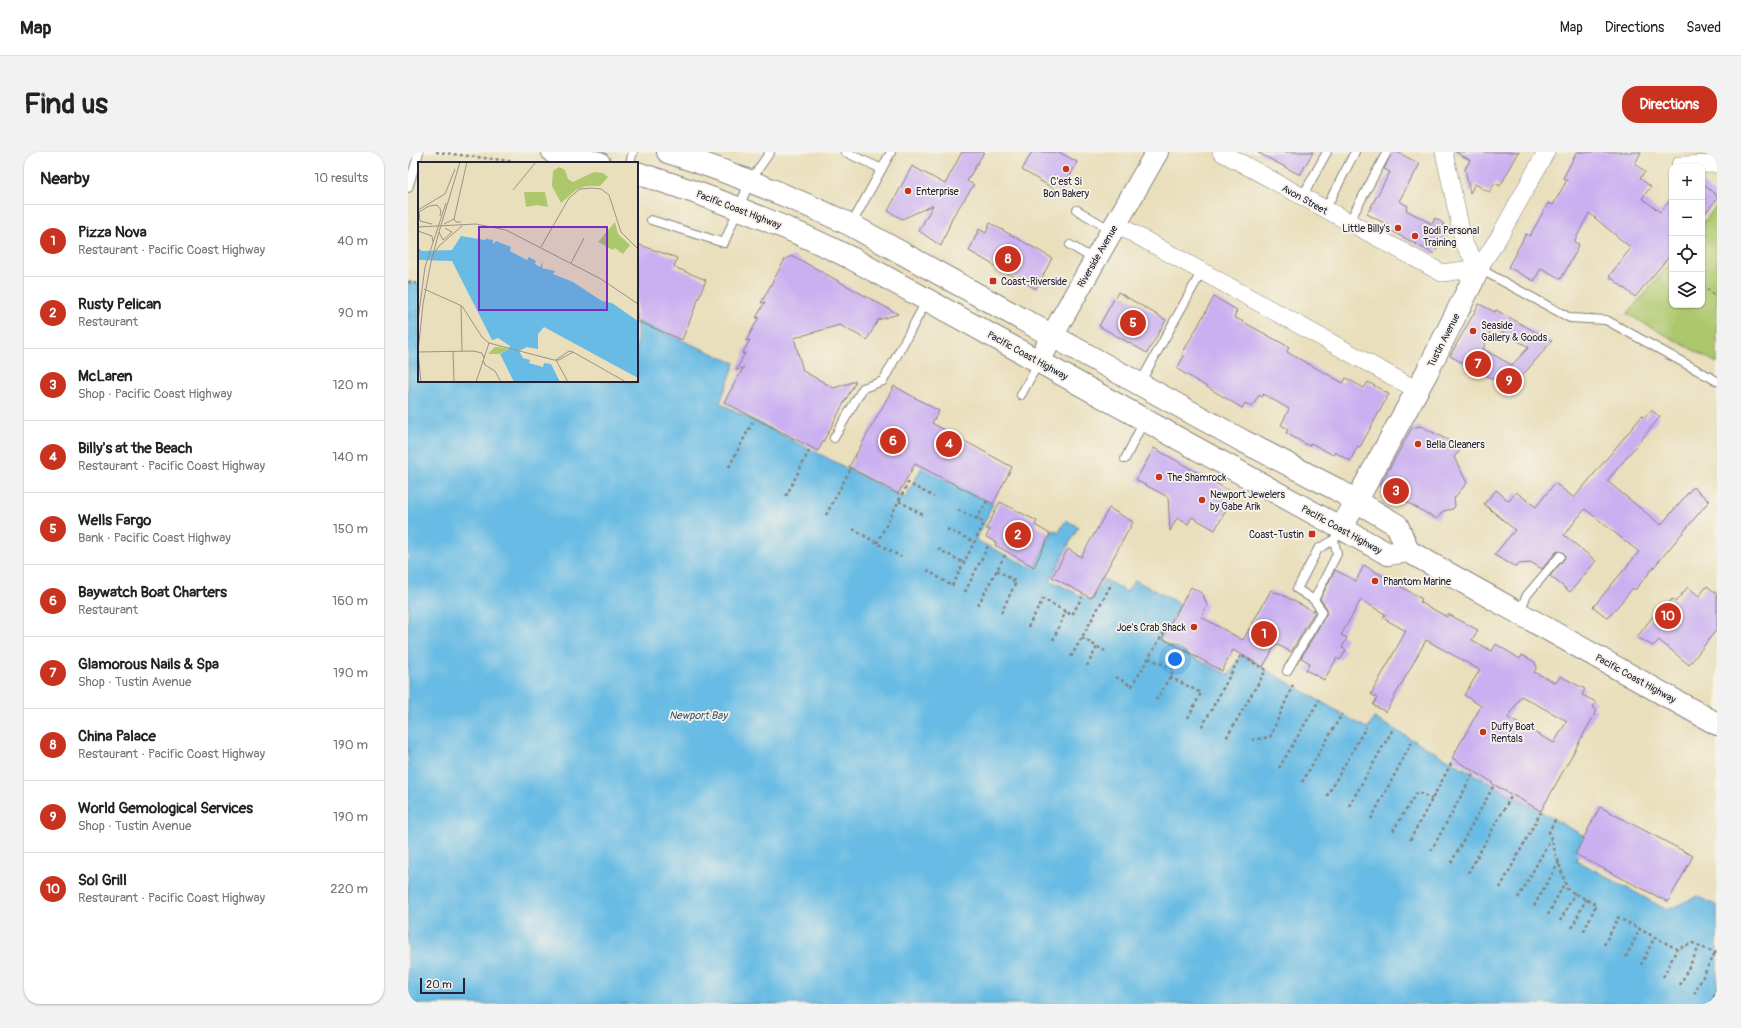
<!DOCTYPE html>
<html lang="en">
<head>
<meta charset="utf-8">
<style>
  body { margin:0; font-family:Pangolin,sans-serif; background:#f2f2f2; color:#222 }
  .controls { position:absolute; right:12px; top:12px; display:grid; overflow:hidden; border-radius:8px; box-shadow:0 1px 3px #0004 }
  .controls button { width:36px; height:36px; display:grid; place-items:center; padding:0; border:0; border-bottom:1px solid #e0e0e0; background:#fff; color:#222; font:20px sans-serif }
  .scale { position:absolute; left:12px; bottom:10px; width:45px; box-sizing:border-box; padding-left:4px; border:2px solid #22223b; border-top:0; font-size:11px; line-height:14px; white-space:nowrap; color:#22223b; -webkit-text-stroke:3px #f7f3e8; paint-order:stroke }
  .you { position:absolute; left:767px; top:507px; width:14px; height:14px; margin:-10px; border:3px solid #fff; border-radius:50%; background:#1a73e8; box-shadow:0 0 0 6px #1a73e833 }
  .badge { display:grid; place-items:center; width:26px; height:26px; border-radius:50%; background:#c8321e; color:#fff; font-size:13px; font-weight:700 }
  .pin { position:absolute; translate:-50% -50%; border:2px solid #fff; box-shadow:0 1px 4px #0006 }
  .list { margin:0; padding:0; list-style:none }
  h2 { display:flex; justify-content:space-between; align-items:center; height:52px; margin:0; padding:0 16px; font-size:17px }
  h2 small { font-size:13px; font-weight:400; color:#767676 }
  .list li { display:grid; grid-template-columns:26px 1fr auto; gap:12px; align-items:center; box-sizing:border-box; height:72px; padding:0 16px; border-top:1px solid #e0e0e0 }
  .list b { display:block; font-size:15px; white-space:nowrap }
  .list p { margin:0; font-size:13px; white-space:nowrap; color:#767676 }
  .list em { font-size:13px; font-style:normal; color:#767676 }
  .icon { flex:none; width:22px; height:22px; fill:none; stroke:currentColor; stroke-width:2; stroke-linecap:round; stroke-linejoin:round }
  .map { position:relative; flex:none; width:1309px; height:852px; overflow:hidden; border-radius:16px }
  header { display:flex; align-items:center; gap:24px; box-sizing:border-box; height:56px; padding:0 20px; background:#fff; border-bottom:1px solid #e0e0e0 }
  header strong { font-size:19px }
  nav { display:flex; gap:22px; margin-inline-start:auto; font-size:14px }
  .intro { display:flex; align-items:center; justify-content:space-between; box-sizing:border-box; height:96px; padding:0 24px }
  h1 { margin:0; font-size:28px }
  .button { padding:10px 18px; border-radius:16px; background:#c8321e; color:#fff; font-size:14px; font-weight:700 }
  main { display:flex; gap:24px; padding:0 24px }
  aside { flex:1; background:#fff; border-radius:16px; box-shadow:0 1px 3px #0004 }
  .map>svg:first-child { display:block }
  .green { fill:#adc76d; stroke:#687454 }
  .water { fill:#68bbe4; stroke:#456e90 }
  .building { fill:#cab0f1; fill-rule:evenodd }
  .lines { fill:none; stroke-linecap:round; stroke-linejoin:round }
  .lane-casing { stroke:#86807c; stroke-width:10 }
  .street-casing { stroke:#86807c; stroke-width:18 }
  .secondary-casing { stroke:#86807c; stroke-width:24 }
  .highway-casing { stroke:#86807c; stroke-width:24 }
  .path { stroke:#86807c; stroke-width:2.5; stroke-dasharray:3 3; stroke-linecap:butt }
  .lane { stroke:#fff; stroke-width:8 }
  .street { stroke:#fff; stroke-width:17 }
  .secondary { stroke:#fff; stroke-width:22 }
  .highway { stroke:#fff; stroke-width:22 }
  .poi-dot { fill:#c8321e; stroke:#f7f3e8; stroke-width:1.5 }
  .labels { text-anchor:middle; stroke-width:3.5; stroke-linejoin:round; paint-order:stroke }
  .poi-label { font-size:10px; fill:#22223b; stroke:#f7f3e8; text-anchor:start }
  .street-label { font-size:10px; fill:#22223b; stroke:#f7f3e8 }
  .water-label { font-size:11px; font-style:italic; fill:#3a5876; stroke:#f7f3e8 }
  .inset-road { fill:none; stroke:#999388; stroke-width:1 }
  .view { fill:#7b2cbf; fill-opacity:0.15; stroke:#7b2cbf; stroke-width:2 }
  .inset-edge { fill:none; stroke:#22223b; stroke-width:2 }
</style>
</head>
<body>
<header>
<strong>Map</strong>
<nav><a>Map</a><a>Directions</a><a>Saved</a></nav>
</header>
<div class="intro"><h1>Find us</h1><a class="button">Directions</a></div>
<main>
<aside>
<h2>Nearby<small>10 results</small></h2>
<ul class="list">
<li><span class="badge">1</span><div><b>Pizza Nova</b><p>Restaurant · Pacific Coast Highway</p></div><em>40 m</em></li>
<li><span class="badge">2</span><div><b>Rusty Pelican</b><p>Restaurant</p></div><em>90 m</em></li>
<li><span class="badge">3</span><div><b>McLaren</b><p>Shop · Pacific Coast Highway</p></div><em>120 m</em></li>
<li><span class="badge">4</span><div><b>Billy's at the Beach</b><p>Restaurant · Pacific Coast Highway</p></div><em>140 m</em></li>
<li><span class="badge">5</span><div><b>Wells Fargo</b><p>Bank · Pacific Coast Highway</p></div><em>150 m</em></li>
<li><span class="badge">6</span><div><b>Baywatch Boat Charters</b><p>Restaurant</p></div><em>160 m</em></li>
<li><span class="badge">7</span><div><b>Glamorous Nails &amp; Spa</b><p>Shop · Tustin Avenue</p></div><em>190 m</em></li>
<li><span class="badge">8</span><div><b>China Palace</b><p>Restaurant · Pacific Coast Highway</p></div><em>190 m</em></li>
<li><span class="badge">9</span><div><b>World Gemological Services</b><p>Shop · Tustin Avenue</p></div><em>190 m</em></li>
<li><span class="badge">10</span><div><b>Sol Grill</b><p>Restaurant · Pacific Coast Highway</p></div><em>220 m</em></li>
</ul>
</aside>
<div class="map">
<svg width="1309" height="852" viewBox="0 0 1309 852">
  <rect width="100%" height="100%" fill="#f7f3e8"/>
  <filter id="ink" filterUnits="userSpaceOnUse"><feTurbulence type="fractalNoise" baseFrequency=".025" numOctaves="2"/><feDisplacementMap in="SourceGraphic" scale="8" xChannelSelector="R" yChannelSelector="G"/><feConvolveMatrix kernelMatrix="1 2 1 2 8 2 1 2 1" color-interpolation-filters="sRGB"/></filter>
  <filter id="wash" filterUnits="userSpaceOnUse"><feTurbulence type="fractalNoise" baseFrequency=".012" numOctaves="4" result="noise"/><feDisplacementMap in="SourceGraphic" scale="16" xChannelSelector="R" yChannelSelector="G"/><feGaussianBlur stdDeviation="0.9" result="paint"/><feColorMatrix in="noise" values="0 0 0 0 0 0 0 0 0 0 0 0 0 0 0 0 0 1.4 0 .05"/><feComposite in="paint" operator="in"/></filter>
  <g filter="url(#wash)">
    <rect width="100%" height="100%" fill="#e9dfbc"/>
    <polygon class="green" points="1309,53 1309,211 1219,162 1264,109 1264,153 1294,153 1294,72"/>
    <polygon class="water" points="0,130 11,132 11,229 229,229 229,169 327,211 312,251 497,346 514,315 585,352 568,388 621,415 624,410 628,412 645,378 651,380 658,368 670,375 642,428 683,449 696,427 719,440 727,428 772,452 752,489 821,523 833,503 960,577 966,566 1178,685 1168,708 1259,758 1290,744 1309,754 1309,852 0,852"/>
    <g id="blocks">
      <g class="building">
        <polygon points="554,0 576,0 559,29 566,33 545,64 533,94 511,79 525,53 494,67 480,59 504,14 537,32"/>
        <polygon points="624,0 651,0 669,10 653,41 614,18"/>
        <polygon points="849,0 905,0 892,23"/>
        <polygon points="984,0 989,0 1012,12 991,49 1000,54 998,58 1024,72 1027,66 1035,71 1038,81 1026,102 978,76 980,73 959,62 982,20 976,17"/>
        <polygon points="1047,0 1111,0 1092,34 1087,31 1081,40 1067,32 1062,41 1057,17 1062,8"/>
        <polygon points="1169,0 1233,0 1227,12 1237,20 1232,26 1243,35 1234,46 1252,60 1264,46 1264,101 1227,145 1201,124 1223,96 1181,61 1166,90 1171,92 1168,97 1169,98 1153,127 1133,116 1126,129 1100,115 1118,82 1122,84 1140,51 1145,53 1159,28 1155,26"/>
        <polygon points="1294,31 1309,44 1309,47 1294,65"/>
        <polygon points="582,71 644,106 628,137 561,99 571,77 578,81"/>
        <polygon points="229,92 269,106 266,115 298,128 274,188 229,169"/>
        <polygon points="385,104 490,162 470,168 459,188 432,173 386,186 395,219 426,236 448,229 410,299 316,250 336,215 328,219 337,201 334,202 342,188 338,189 351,165 348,166 357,150 353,151 377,107"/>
        <polygon points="710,140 758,168 739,201 691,174"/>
        <polygon points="806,145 829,158 826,165 881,195 879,200 935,231 938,226 956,236 960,230 981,242 952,295 950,294 942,309 927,300 925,303 903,291 901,294 878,281 880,277 873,273 881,257 855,242 854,245 851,243 844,255 837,251 834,256 769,217 776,204 774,202"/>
        <path d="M1071,152l16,8 1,-2 56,31 -41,48 -61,-33zM1084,175l37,20 -17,18 -29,-16z"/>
        <polygon points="486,234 531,259 524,271 604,315 585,352 507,312 490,342 441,315"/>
        <polygon points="1243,258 1252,265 1199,329 1253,373 1285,335 1301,349 1227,438 1225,436 1200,466 1185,455 1231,400 1177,357 1156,383 1188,409 1162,440 1142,424 1156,407 1157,403 1155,400 1151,399 1148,400 1134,417 1124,411 1111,412 1108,415 1086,403 1107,378 1076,352 1088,338 1101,349 1108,340 1128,355 1147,331 1166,346 1234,264 1237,266"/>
        <polygon points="1012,274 1050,293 1049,295 1053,297 1046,305 1059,331 1046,346 1047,354 1045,357 1035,359 1029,367 971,335 1004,276"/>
        <polygon points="746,296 827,342 807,378 784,365 780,372 769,366 762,379 760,345 728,328"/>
        <polygon points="592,350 629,369 627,373 642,382 626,415 587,393 588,390 578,385 582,378 578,377"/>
        <polygon points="701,356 725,370 683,446 644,425 660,397 673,405"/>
        <path d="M956,413l58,34 -2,3 27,15 1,-3 30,16 -6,10 20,11 4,-7 24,15 2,-4 13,7 2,5 -3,5 22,11 4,-7 25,13 -3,6 14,7 -3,6 4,2 -56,101 -50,-28 1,-1 -40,-24 29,-52 -17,-11 16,-25 -54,-30 -40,72 -13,-7 4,-7 -6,-4 35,-63 -23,-13 2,-4 -24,-14 -20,35 6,3 -5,10 4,2 -6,10 -3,-2 -13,22 -18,-10 4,-7 -9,-5 26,-45v-5l-7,-9 12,-23 3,-6 21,11zM1113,544l46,25 -13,22 -46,-25z"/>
        <polygon points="1299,434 1309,442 1309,477 1281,513 1251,488 1245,494 1229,485 1246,463 1249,465 1264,447 1267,450 1280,435 1291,444"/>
        <polygon points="783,435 795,442 799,454 793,465 835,488 863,438 868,441 869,440 905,459 906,457 907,459 883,500 868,492 855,515 825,498 814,519 754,486"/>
        <polygon points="1192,655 1285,704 1260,750 1167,702"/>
      </g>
    </g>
  </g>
  <g filter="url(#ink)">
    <use href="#blocks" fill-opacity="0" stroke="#86807c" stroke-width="1"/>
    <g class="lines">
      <g class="lane-casing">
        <g id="lane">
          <polyline points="437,0 474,17"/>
          <polyline points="222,11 225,0"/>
          <polyline points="0,36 11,0"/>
          <polyline points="894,45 919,0"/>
          <polyline points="669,58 703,78"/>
          <polyline points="917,58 947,0"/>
          <polyline points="243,68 316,91 342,29 362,0"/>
          <polyline points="941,70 979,0"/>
          <polyline points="443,73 483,0"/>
          <polyline points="662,93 687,108"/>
          <polyline points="1072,117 1162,166 1198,168 1309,229"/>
          <polyline points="732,231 794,119"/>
          <polyline points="613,243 631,210"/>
          <polyline points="426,286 455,236 475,229 519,148"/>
          <polyline points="717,307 736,269"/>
          <polyline points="906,448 929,402 926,388"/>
          <polyline points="1111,460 1119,443 1152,404"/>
          <polyline points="879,519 914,459 906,448 889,437 910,397 926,388 933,377"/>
        </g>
      </g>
      <g class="street-casing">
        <g id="street">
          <polyline points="813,0 1034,121 1071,116"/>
          <polyline points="1036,0 1056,92 1071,116"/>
          <polyline points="1272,13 1309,12"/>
          <polyline points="708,72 1009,238"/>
          <polyline points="1071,116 1091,85 1138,0"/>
        </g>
      </g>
      <g class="secondary-casing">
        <g id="secondary">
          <polyline points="631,209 654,166 749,0"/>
          <polyline points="933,377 1019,220 1071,116"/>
        </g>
      </g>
      <g class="highway-casing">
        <g id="highway">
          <polyline points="145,0 191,11"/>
          <path d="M260,0c63,20 123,45 183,73l392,216 93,48 61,36 11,26"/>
          <path d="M229,21c74,23 145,51 214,85l537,296 20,-3 309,173"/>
        </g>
      </g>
      <g class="path">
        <polyline points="28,0 117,11"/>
        <polyline points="1294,123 1298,120"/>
        <polyline points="0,130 11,132"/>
        <polyline points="1294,133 1309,145"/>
        <polyline points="321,315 346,267"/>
        <polyline points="378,344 402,297"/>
        <polyline points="491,349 515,363"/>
        <polyline points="550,358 569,367"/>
        <polyline points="418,363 442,318"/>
        <polyline points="445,377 493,405"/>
        <polyline points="539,377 567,390"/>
        <polyline points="469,391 500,331 526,345"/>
        <polyline points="530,397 556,411"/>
        <polyline points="519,418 544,434 576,371 569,367 579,349"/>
        <polyline points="589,418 608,430 592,463"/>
        <polyline points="557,440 580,394"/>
        <polyline points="570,453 597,403"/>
        <polyline points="620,475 635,447 664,463 674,445"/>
        <polyline points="674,486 697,499"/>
        <polyline points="645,488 658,459"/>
        <polyline points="663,505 704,431"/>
        <polyline points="741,506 766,518 748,548"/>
        <polyline points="679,514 689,495"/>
        <polyline points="708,525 724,534 756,480"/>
        <polyline points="762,525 793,541 780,566"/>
        <polyline points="794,575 833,503 858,518 817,588"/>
        <polyline points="844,588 862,585 885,533"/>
        <polyline points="871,616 911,548"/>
        <polyline points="894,630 934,562"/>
        <polyline points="919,644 958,575"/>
        <polyline points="941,654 985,577"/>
        <polyline points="963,667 1005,588"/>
        <polyline points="1147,668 1141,680 1159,737 1188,753 1175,781"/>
        <polyline points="985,679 1009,640 1024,647"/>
        <polyline points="1002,688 1044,610"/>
        <polyline points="1023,699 1065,622"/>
        <polyline points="1043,711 1086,633"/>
        <polyline points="1060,721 1104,643"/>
        <polyline points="1092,736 1133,660"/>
        <polyline points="1110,746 1143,687"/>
        <polyline points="1126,754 1151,710"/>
        <polyline points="1140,763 1157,730"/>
        <polyline points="1209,765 1269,797 1285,791 1307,801 1309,800"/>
        <polyline points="1152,769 1167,741"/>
        <polyline points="1164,776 1178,747"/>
        <polyline points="1196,793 1210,766"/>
        <polyline points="1218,805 1232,777 1230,776"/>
        <polyline points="1233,813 1246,786 1247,787"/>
        <polyline points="1255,825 1269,797 1268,797"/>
        <polyline points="1272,833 1292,793"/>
        <polyline points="1286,842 1307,801"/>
        <polyline points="1303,851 1309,838"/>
      </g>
      <use href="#lane" class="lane"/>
      <use href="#street" class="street"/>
      <use href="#secondary" class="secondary"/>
      <use href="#highway" class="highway"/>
    </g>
  </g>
  <g class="poi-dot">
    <circle cx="658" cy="17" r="4"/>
    <circle cx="500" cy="39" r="4"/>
    <circle cx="990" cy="76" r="4"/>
    <circle cx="1007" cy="84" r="4"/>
    <rect x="581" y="125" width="8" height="8" rx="2"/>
    <circle cx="1065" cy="179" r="4"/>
    <circle cx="1010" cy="292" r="4"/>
    <circle cx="751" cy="325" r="4"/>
    <circle cx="794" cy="348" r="4"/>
    <rect x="900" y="378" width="8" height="8" rx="2"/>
    <circle cx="967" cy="429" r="4"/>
    <circle cx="786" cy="475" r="4"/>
    <circle cx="1075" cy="580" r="4"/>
  </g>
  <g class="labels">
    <g class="poi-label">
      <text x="658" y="33" text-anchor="middle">C'est Si<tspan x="658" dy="12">Bon Bakery</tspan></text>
      <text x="508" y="43">Enterprise</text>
      <text x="982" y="80" text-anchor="end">Little Billy's</text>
      <text x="1015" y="82">Bodi Personal<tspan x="1015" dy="12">Training</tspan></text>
      <text x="593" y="133">Coast-Riverside</text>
      <text x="1073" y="177">Seaside<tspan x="1073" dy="12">Gallery &amp; Goods</tspan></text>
      <text x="1018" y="296">Bella Cleaners</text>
      <text x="759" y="329">The Shamrock</text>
      <text x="802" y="346">Newport Jewelers<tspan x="802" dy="12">by Gabe Arik</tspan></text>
      <text x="896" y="386" text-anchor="end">Coast-Tustin</text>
      <text x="975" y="433">Phantom Marine</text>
      <text x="778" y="479" text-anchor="end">Joe's Crab Shack</text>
      <text x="1083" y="578">Duffy Boat<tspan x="1083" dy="12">Rentals</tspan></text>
    </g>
    <g class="street-label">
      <text transform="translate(897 47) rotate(29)" y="4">Avon Street</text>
      <text transform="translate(331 57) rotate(21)" y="4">Pacific Coast Highway</text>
      <text transform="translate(689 104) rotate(-60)" y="4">Riverside Avenue</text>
      <text transform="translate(1035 188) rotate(-63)" y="4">Tustin Avenue</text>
      <text transform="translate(620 203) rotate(29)" y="4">Pacific Coast Highway</text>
      <text transform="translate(934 377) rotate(29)" y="4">Pacific Coast Highway</text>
      <text transform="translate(1228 526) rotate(29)" y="4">Pacific Coast Highway</text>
    </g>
    <g class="water-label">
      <text x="290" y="567">Newport Bay</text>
    </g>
  </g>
  <g transform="translate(10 10)">
    <rect width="220" height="220" fill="#e9dfbc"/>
    <path d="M141,5l6,3 3,9 5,3 21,-10 9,1 5,4 -8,9h-14l-10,4 -15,13 -9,-17 1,-15zM106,30h21l3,15 -11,-2 -11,2zM197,60l3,12 12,11 -7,9 -8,-6 -2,2 -15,-8zM77,185h4l10,2 -10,5h-11z" fill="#adc76d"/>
    <path d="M43,74l24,4 3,-3 -1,2 6,1v4l3,-3 15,6 -1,4 17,9 2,-3 7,4 -1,3 5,3 3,-5 -1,6 13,3 -2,3 20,8 29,19 10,2 26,18v57l-94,-51 -6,7v15l-11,-2 -8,4 4,7 7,2 -1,3 14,4 1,-4 7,1 9,18h-46l-14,-28 9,-5 1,-3 -12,-8 -6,2 -40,-79 -34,-1v-12l4,3 30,-1z" fill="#68bbe4"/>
    <path class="inset-road" d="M95,28l23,-28M0,48l27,-16 10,-25M36,57l13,-57M14,62l-12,-3 -1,-9 10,-6 8,-1 4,5 -1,6M26,62l10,-5 2,3h5M0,65l58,-3 30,6 95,49 37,25M27,66l7,4 -9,8 -4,-8 21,-70M0,69l14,5 1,6M123,85l28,-49 11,-9 12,-1 9,1 8,6 12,37 16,16M14,95l7,-11 23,-20M153,101l13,-25M6,127l38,17 20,31 7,6 -13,39M43,144l1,45M0,158l7,-53 21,-64M71,181l65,17h5l14,-8M35,189l1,31M55,189l9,2 2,5M0,190l56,-1M65,198l2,5 10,6 6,11M138,198l13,-9 4,1 53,30M138,198l12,22M3,220l-3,-30 5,-48 8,-42 8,-30"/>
    <path class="view" d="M61,65h128v83h-128z"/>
    <rect width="220" height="220" class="inset-edge"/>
  </g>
</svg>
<div class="controls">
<button>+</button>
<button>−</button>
<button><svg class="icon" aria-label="locate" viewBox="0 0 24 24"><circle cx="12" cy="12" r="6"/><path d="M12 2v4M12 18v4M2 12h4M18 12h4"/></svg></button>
<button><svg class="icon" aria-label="layers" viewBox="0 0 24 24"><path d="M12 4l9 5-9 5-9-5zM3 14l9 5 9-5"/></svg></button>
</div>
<div class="scale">20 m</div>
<div class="you"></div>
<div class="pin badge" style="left:856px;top:482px">1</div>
<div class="pin badge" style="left:610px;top:383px">2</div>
<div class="pin badge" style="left:988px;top:339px">3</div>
<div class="pin badge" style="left:541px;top:292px">4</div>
<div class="pin badge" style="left:725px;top:171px">5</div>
<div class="pin badge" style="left:485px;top:289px">6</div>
<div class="pin badge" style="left:1070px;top:212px">7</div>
<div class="pin badge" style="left:600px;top:107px">8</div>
<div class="pin badge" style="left:1101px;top:229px">9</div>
<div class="pin badge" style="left:1260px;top:464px">10</div>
</div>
</main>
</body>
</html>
